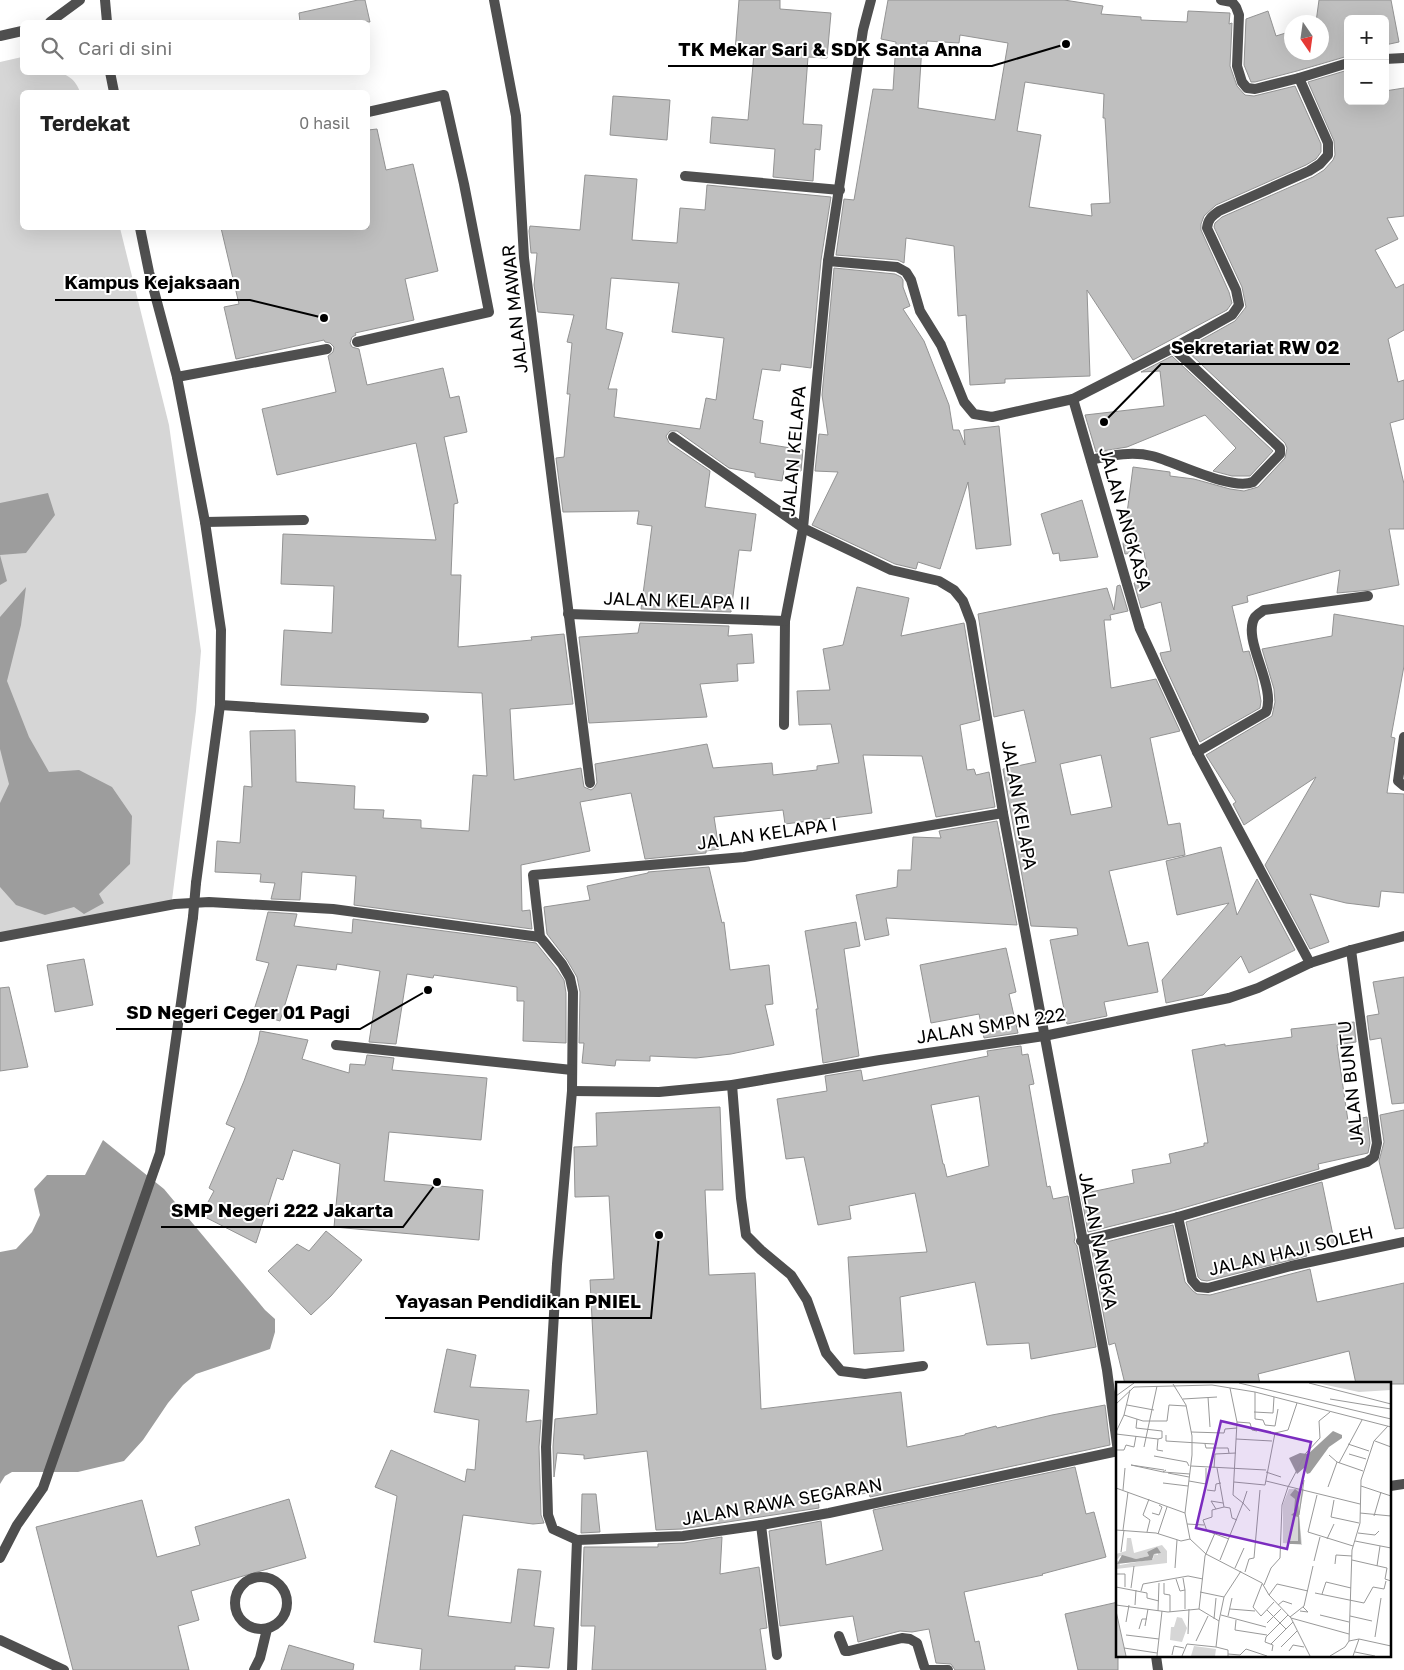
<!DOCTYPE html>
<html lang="id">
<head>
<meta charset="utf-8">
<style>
  body { margin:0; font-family:"Golos Text",sans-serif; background:#f6f6f6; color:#222 }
  .controls { position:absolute; right:15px; top:15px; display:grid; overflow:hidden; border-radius:8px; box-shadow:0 5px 20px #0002 }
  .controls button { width:45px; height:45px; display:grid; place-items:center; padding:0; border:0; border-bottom:1px solid #e0e0e0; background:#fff; color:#222; font:25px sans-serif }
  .compass { position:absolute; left:1284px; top:15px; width:45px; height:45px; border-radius:50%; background:#fff; box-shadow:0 5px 20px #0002; rotate:167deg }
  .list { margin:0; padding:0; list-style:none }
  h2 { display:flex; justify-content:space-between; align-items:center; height:65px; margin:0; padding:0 20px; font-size:21px }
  h2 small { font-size:16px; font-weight:400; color:#767676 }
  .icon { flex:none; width:28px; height:28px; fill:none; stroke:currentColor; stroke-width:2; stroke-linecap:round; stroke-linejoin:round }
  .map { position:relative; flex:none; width:1404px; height:1670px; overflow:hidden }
  .search { position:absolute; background:#fff; box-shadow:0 5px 20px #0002; left:20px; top:20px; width:350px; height:55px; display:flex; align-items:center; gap:12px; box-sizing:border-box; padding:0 18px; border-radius:8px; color:#767676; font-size:19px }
  .panel { position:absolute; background:#fff; box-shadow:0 5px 20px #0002; left:20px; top:90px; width:350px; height:140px; border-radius:8px }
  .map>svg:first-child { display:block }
  .green { fill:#d6d6d6 }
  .water { fill:#9d9d9d }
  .building { fill:#bfbfbf; stroke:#939393; fill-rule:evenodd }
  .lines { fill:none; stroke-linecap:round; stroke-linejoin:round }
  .service { stroke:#4f4f4f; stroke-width:10 }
  .minor { stroke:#4f4f4f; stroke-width:10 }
  .minor-bridge { stroke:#4f4f4f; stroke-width:10 }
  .labels { text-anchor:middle; stroke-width:4; stroke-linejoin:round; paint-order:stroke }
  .street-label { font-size:18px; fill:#000; stroke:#fff }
  .inset-road { fill:none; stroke:#999; stroke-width:1 }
  .view { fill:#7b2cbf; fill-opacity:0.15; stroke:#7b2cbf; stroke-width:2.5 }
  .inset-edge { fill:none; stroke:#000; stroke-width:2.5 }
  .leader { fill:none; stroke:#000; stroke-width:2 }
  .callout-dot { fill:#000; stroke:#fff; stroke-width:2 }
  .callout-label { font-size:19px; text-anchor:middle; font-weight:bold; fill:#000; stroke:#fff; stroke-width:4; stroke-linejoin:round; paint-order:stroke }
</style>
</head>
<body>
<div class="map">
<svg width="1404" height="1670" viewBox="0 0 1404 1670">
  <rect width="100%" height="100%" fill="#fff"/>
  <path class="green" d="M22,57v15c24,1 49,-6 58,20h-58v136h98l49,197 32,226 -5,60 -24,189 -105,30 -67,11v-879z"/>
  <g class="water">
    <polygon points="48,493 55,515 26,553 0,555 7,581 0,585 0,503"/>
    <polygon points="26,587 21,625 7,681 29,737 49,772 79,770 112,787 132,816 130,864 99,894 104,903 84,914 74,907 45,915 16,905 0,887 0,803 9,784 0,749 0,617"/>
    <polygon points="103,1140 164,1189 265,1310 275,1319 275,1332 270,1349 196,1374 183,1385 168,1403 143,1440 124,1461 78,1472 12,1472 5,1476 0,1484 0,1252 16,1249 32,1232 40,1215 34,1189 47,1175 85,1175"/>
  </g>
  <g class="building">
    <polygon points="358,0 365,0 370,22 300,22 299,13"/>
    <polygon points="739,0 780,0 780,9 831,13 827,58 808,57 803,124 822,125 820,150 815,149 813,181 773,177 775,149 710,143 712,117 748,120 754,54 735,52"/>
    <path d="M888,0h176l39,6 -2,8 40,3v3l46,2 1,-11 42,2 -1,11 3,-1 -2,43 7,20 8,9 9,1 41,-10 26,58v8l-5,7 -10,6 -90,40 -12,11 -3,8v6l28,62 3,11 -5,7 -94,50 -46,-70 3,86 -85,3v4l-35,2 -4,-70 -8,1 -4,-70 -48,-8 -2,25 -6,-3 -62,-5 8,-56 10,1 19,-111 20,1 3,-48 -15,-3zM960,35l48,8 -13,77 -77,-12 4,-62 4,1 1,-6 32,2zM1025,82l79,12 -1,24h2l5,85 -19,1 1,12 -63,-9 12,-72 -24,-4z"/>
    <polygon points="1319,0 1391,0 1399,42 1385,45 1385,19 1348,19 1348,56 1297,71 1255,82 1251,82 1244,65 1246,19 1268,11 1276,36 1292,31 1292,52 1322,52 1322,22 1316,22"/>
    <polygon points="1348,70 1348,101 1385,101 1385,91 1404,88 1404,216 1387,218 1398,239 1375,250 1396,288 1404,284 1404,330 1388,339 1398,382 1404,380 1404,419 1390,423 1404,484 1404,529 1389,529 1399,585 1371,590 1337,593 1340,570 1247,596 1248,602 1232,606 1243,652 1249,651 1257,678 1261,701 1260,708 1200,742 1162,660 1160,653 1171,651 1161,602 1141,608 1134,583 1149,580 1144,552 1125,554 1123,544 1133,467 1170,472 1170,476 1194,479 1230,489 1244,491 1258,487 1285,458 1287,448 1285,443 1185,349 1235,321 1246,307 1242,287 1214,227 1215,223 1222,217 1313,177 1324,170 1333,160 1335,155 1334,141 1308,82"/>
    <polygon points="613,96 670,100 667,140 610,135"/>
    <polygon points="377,129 386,170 413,164 438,271 405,279 414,320 355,333 356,335 352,337 350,343 352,347 359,349 367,385 443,368 450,398 459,396 467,432 444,437 458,503 454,504 451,575 461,575 458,647 532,640 531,637 564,634 573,704 510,709 514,780 581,768 584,787 591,790 594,788 597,783 595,764 707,744 713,768 772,763 773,775 817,770 817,766 839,763 831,724 799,725 797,691 830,690 823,649 843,645 857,587 909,598 901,636 964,623 980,720 960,725 967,770 974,769 976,775 989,772 995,807 936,817 922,756 863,755 872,813 785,824 783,810 714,817 719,849 706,851 706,853 645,859 631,793 580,802 590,851 521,865 522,911 530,910 532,929 354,905 356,876 302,872 300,900 271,899 275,883 260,882 261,874 215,872 217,841 240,843 244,786 252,787 250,731 295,730 296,782 355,786 354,809 384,810 383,818 421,820 421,828 469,831 473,775 487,776 482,693 281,685 284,630 332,633 334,586 281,584 283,534 436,540 416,443 277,475 262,409 336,392 328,356 333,352 334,347 330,343 325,342 324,340 236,359 224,307 239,304 221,228 368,228 368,130"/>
    <path d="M585,175l52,4 -5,61 45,3 3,-35 25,2 2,-25 124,12 -10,63 -10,108 -30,-4 -1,7 -18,-2 -9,50 10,2 -3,22 43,7 -2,21 -17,-1 -2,11 -27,-4v-4l-26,-5 -52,-37h-7l-4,5 3,7 41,28 -5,36 51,7 -5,37 -12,-1 -8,62 -90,-3 11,-83 -15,-2 2,-13 -76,1 -7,-54 8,-1 6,-63h-3l5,-51 -5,-1 7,-27 -36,-3 -4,-27 3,-32h-6l-2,-22 1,-5 50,4zM611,278l68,5 -7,49 52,6 -8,62 -10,-2 -6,31 -86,-12 3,-28h-9l15,-56 -17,-4z"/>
    <polygon points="834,268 895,274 901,277 903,280 903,287 910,306 903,309 924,341 949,405 953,430 959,430 965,445 964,430 999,426 1011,545 976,549 968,482 940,569 918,562 916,569 895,564 812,525 838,472 815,471 819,434 828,435 822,395"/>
    <polygon points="1172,356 1273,451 1250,476 1232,476 1213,471 1236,448 1205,415 1127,447 1096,452 1085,415 1164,406 1160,371 1141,372"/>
    <polygon points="1082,500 1098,557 1060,561 1059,553 1053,554 1041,514"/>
    <path d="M1120,585l8,26 -18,4 1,5h-7l7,68 45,-9 24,52 -30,7 18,87 12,-2 5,32 -76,16 19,75 20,-4 10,50 -54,10 3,14 -40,8 -17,-84 28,-5 -1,-7 -46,-2 -28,-157 33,-7 -12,-52 -30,7 -16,-103 129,-26 7,22 3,-24zM1101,755l11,52 -41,8 -11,-51z"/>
    <polygon points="1334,614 1404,626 1404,666 1391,737 1395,738 1387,793 1404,794 1404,893 1381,891 1379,907 1346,903 1310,894 1329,942 1310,949 1265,865 1316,777 1244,825 1233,804 1236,802 1206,755 1272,716 1275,702 1274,689 1262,649 1332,636"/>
    <polygon points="640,623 729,626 728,636 752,634 754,663 737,664 738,681 700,684 707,717 589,723 579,637 638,633"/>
    <polygon points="997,821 1017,925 886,918 889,935 865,940 856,895 897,887 898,870 911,870 913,837 941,838 939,831"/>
    <polygon points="1221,847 1237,915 1257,879 1295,950 1249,973 1241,956 1203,995 1166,1003 1162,980 1229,903 1177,915 1166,861"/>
    <polygon points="709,867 722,923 724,922 730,970 769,965 773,1004 765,1005 774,1045 731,1054 696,1058 650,1056 650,1061 616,1060 615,1066 582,1063 584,1043 579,1043 580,992 577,977 567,960 547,934 544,907 590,900 587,886 648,873 648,872"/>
    <polygon points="268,912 297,914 294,926 352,933 353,919 536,943 556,968 564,980 566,993 566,1043 523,1041 524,1001 517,1001 517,987 434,975 433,978 407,974 396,1044 369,1042 380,971 337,964 336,970 297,965 280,1021 253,1013 269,963 256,960"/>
    <polygon points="856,922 860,946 844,949 859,1056 823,1063 816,1009 818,1009 805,931"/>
    <polygon points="1006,948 1016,992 1009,994 1018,1033 984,1038 979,1014 931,1023 920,965"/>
    <polygon points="84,959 93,1005 55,1012 47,965"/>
    <polygon points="1404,977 1404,1103 1392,1104 1381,1038 1370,1040 1367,1016 1379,1014 1373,982"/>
    <polygon points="9,987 28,1067 0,1071 0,988"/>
    <polygon points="1354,1022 1356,1042 1337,1045 1348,1121 1367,1117 1370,1143 1368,1153 1318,1164 1319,1169 1176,1210 1088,1232 1081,1194 1134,1183 1132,1170 1171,1163 1169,1154 1204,1146 1204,1143 1208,1143 1192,1050 1225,1044 1225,1046 1292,1037 1291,1029"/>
    <polygon points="260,1031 308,1040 302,1059 349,1073 350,1064 365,1065 367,1055 394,1058 392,1070 487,1078 481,1140 389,1132 384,1181 483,1190 479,1240 334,1227 340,1164 293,1150 283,1180 277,1178 256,1243 201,1215 214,1191 209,1188 235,1128 226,1124 244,1081 258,1042"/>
    <path d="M1021,1046l1,9 6,-1 6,30 -5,1 18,102 3,-1 3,13 15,-3 7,42 -1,4 3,4 19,101 -65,12 -2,-16 -42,2 -12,-63 -75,15 4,54 -50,3 -6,-97 79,-5 -12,-59 -66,13 2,13 -33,6 -14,-68 -18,2 -9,-60 50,-8 -2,-15 36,-6 2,11 125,-25 -1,-5zM979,1096l10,70 -42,11 -3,-13h-1l-12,-59z"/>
    <polygon points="720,1107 723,1190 705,1190 709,1275 755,1273 761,1409 901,1392 907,1447 965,1435 965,1434 996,1426 997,1428 1052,1415 1105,1405 1110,1445 870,1497 869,1493 818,1499 819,1508 682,1529 656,1530 647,1451 584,1459 584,1455 557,1453 554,1477 553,1447 555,1419 597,1414 590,1280 614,1279 609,1196 575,1197 574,1147 597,1146 596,1113"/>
    <polygon points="1404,1110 1404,1228 1395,1229 1379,1161 1384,1142 1380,1115"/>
    <polygon points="1322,1182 1335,1245 1306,1252 1307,1256 1207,1281 1201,1280 1198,1277 1186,1222"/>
    <polygon points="1173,1225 1185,1282 1193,1291 1197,1294 1210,1295 1310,1269 1317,1302 1404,1283 1404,1384 1356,1384 1349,1351 1258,1374 1260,1384 1125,1384 1115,1343 1109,1345 1091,1246"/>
    <polygon points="326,1231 362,1260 331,1296 311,1315 268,1271 297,1244 309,1251"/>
    <polygon points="447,1349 476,1355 470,1387 529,1390 526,1422 541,1420 539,1447 541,1515 544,1523 533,1524 463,1515 448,1616 511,1623 518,1569 541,1571 534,1626 554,1628 549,1668 515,1666 515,1670 420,1670 422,1649 374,1642 397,1496 375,1487 391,1450 465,1482 467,1469 475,1470 479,1420 434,1412"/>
    <polygon points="1075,1467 1086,1514 1094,1512 1106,1557 1042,1574 1043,1575 964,1592 975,1642 979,1641 985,1670 955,1670 951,1664 936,1663 929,1629 912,1632 900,1631 858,1642 853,1616 780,1626 769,1531 821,1521 826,1565 883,1550 873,1510"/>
    <polygon points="582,1494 596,1494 600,1532 581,1533"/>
    <polygon points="289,1499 306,1558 191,1591 199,1620 178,1626 189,1670 73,1670 36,1527 142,1500 157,1557 200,1545 195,1527"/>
    <polygon points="722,1537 720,1574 759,1567 767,1628 760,1629 766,1670 592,1670 595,1626 581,1626 584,1547 658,1547 658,1544 684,1543"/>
    <polygon points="1118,1602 1118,1670 1078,1670 1065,1614"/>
    <polygon points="289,1645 354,1664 353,1670 281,1670"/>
  </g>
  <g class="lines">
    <g class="service">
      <polyline points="50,22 80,0"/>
      <polyline points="0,36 22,31"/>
      <polyline points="357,342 489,312 464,184 444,95 368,112"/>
      <polyline points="177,377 327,349"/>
      <polyline points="205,522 304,520"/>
      <polyline points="220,705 424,718"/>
      <polyline points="732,1085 741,1198 746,1235 761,1250 791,1275 807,1300 826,1353 841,1371 865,1374 923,1366"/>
      <circle cx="261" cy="1603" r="26"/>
      <polyline points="0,1640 64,1670"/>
      <polyline points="254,1670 260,1658 267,1629"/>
    </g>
    <g class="minor">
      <polyline points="105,0 107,22"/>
      <polyline points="494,0 516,116 524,258 590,783"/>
      <polyline points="871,0 863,30 828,261 803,528 891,570 939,581 954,590 963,601 971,622 1003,813 1107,1370 1118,1452"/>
      <polyline points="1221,0 1232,2 1236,7 1239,15 1237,66 1242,82 1247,88 1255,89 1299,78 1348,63"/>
      <polyline points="1385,59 1404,58"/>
      <polyline points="110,72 114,92"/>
      <path d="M1299,78l29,65v12l-8,9 -11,7 -90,40c-7,5 -11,8 -12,17l29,62 3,15 -7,10 -59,33 -100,51 67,230 57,123 113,211"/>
      <polyline points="685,176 840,190"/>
      <polyline points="140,228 149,272 177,377 205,522 221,630 220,705 196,883"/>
      <polyline points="828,261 897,267 906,272 911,280 920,311 941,345 964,402 974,414 992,417 1073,399"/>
      <polyline points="673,437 803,528 785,621 784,725"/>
      <path d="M1091,460c19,-5 41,-9 61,-4 24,6 79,35 101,26l27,-28v-6l-107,-100"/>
      <polyline points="568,614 785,621"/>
      <polyline points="1404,737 1398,781 1404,786"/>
      <path d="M1197,752l69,-40c11,-26 -25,-73 -11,-95 2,-2 6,-5 9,-7l104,-14"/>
      <polyline points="1003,813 744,857 533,875 540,937 562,964 570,978 573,992 572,1091 557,1264 546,1447 548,1515 553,1529 577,1540 683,1536 761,1525 829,1513 1118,1451"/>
      <polyline points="0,937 175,904 209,902 333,909 540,937"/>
      <polyline points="336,1045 572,1070"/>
      <polyline points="572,1091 659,1092 732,1085 880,1060 1044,1036 1229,998 1258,988 1310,963 1351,950 1404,936"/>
      <polyline points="1178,1217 1192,1280 1198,1287 1208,1288 1291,1266 1404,1242"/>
      <polyline points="1081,1241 1178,1217 1367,1162 1374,1157 1377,1143 1351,950"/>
      <polyline points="1390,1486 1404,1484"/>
      <polyline points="761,1525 777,1655"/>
      <polyline points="0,1558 17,1525 43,1488 160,1153 193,917"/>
      <polyline points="839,1636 845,1651 849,1651 902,1638 910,1639 917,1643 924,1666 926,1670 930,1670"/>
      <polyline points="1156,1656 1158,1670"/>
      <polyline points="572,1670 577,1540"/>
      <polyline points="931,1670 948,1670"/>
    </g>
    <polyline class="minor-bridge" points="193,917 196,883"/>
  </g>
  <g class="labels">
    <g class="street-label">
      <text transform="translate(515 309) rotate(-96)" y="6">JALAN MAWAR</text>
      <text transform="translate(794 451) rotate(-85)" y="6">JALAN KELAPA</text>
      <text transform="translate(1125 519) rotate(74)" y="6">JALAN ANGKASA</text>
      <text transform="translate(677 601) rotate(2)" y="6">JALAN KELAPA II</text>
      <text transform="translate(1019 805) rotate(80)" y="6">JALAN KELAPA</text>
      <text transform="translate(767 834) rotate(-8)" y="6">JALAN KELAPA I</text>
      <text transform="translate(991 1026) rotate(-9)" y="6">JALAN SMPN 222</text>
      <text transform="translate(1351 1083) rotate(-96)" y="6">JALAN BUNTU</text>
      <text transform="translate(1098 1241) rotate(79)" y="6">JALAN NANGKA</text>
      <text transform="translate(1291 1251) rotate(-13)" y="6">JALAN HAJI SOLEH</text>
      <text transform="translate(782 1502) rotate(-10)" y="6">JALAN RAWA SEGARAN</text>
    </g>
  </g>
  <g transform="translate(1116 1382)">
    <rect width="275" height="275" fill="#fff"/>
    <path d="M201,1h74v7l-32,2zM173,107h15l-5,26 3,30 -19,-2v-39zM11,156h4l3,15 28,-8 5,6v12l-51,6v-15l10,-3zM41,165l1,8 -4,-1 -1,5 -33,6 -3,-5 3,-4 16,3 13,-3 -2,-4zM0,229l10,45h-9zM61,235l5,1 5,10 -5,14 -12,-2 1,-13h3zM78,264l22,3 -1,7h-24z" fill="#d6d6d6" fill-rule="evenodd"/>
    <path d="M217,49l9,4v3l-13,9 -19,26 -3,1 -3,-6 -7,6 -8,-16 11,-5 8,1zM179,107l5,4 -2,6 3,45h-11l-1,-3h9v-24l-7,-2 5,-4h-2l1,-12 -5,-4zM41,165l4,6 -7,1 -2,6 -35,4 5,-9 14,4 13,-3 -2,-4z" fill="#9d9d9d"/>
    <path class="inset-road" d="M123,1l152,36M193,1l82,21M57,2l13,21 6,31v19l-7,58 5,26 16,15 56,29 7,12 22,23 19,38M139,10v27l8,1 2,5 10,1 3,-17M0,14l18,-13M92,15l2,30M67,17l34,-2M214,17l61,10M0,22l18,-17 78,-2 43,7 136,35M11,23l27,5M138,30l19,1 1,-16M8,33l19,6h24l2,-16 17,1M21,37l-1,9 26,3v7l-4,1M121,40l13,1 2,7 5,1M0,50l8,-17 6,-25M75,50l33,1 1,-4 12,-1M0,52l42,5 -1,11 6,1M50,53v6l48,3M120,57l36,2M259,59l16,6M89,62l1,4h22l1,5M232,62l21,7M28,65l13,-61M0,68h8l2,-5 8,2 2,-11M233,72l17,5M213,73l8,7 26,9M38,74l33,6 2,4M223,81l23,-43M75,84l75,4M98,86l1,-14 21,-1M101,86l7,39 -12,3v7l-9,3 4,11 22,8M50,88l-3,2 27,2M47,90l-32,-7 33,5M150,90l15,5M52,91l21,4M73,99l17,3v-16M150,99l94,23M118,100l31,3 10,-52 13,-3 9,-27M47,101l25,3M245,104l30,10M212,105l9,-25M0,106l69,25M7,108l2,-22M91,108l8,1 1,-7 5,-1M131,109l-4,12 7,8M201,113l-9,37 45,14M218,118l-3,17 28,6M108,125l6,1 2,10 5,2M100,127l-5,-8 12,2M36,131l7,2 3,-8 -3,-2M244,131l31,3M183,133l5,-35M258,134l7,-24M71,142l17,1M0,148l40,3 25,8 9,-2M7,148l5,-38M31,150l3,-12 -7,-5 6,-16M99,151l-10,23 -6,53 20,12 -3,26 12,3v6M242,151l17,2 4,-4M42,152l9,-27M211,157l7,-15M239,159l36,7M5,170l3,-22M104,178l23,-57 -10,-8 4,-73 -7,-34M236,178l35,8 -2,11 6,2M198,179l6,-24M219,182l1,-9 16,1M261,184l3,-20M59,186l2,-28M119,186l9,-20M129,190l4,-13 5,-1 6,-68M0,192h9v13M60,197l4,12 5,-1 -2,-12M48,201v11l6,1v17M146,202l-9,23 8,9 13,-14M148,203l7,-17 9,-10 2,-53 6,-18 18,-34 14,-15 -1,-17 11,-9M0,205l31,6v5l12,3M15,206l3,-22M69,208v19M25,209l2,-7 45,-8 15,3M84,210l24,5M199,211l49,10 9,-16 11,2 2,-8M206,212l4,-12 25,6M153,213l8,-11 31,7M108,215l17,-26M0,223l52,7 31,-3M19,223l1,-15M162,223l5,-4 9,3M114,227l25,2M151,228l19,19M0,229l10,45M42,229l1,-28M184,229l8,1 -5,-5M105,233l45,12M204,233l29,7M112,234l4,-18M234,234l22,5M174,235l14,-11 9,-40M175,236l58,16M98,237l2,-21M120,238l-1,10 32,5M103,239l5,-24M10,240l3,-17M151,241l14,-14M29,244l3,-17M23,247l3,-10h5M72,252l1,-25M10,253l33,4M259,255l6,-39M80,259l12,-25M233,259l10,-2 32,7M155,262l22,-22M165,265l16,-16M8,266l33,5M156,269l1,-6 -8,-3 1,-5 22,-22M173,269l4,-6 11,2M239,270l20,4M112,272l12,1 6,-6 21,7M56,273l2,-9 10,2M41,274l5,-45M66,274l5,-12 29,3M214,274l15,-9 4,-6 3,-91 8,-27 1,-43 13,-39 14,-15M237,274l6,-17"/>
    <path class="view" d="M105,39l90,21 -24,107 -91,-21z"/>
    <rect width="275" height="275" class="inset-edge"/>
  </g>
  <path class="leader" d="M1066 44L992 66H668M324 318L250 300H55M1104 422L1161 364H1350M428 990L360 1029H116M437 1182L403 1227H161M659 1235L651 1318H385"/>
  <g class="callout-dot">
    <circle cx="1066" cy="44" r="5"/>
    <circle cx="324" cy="318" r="5"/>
    <circle cx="1104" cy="422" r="5"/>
    <circle cx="428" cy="990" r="5"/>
    <circle cx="437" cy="1182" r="5"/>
    <circle cx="659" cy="1235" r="5"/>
  </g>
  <g class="callout-label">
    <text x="830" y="56">TK Mekar Sari &amp; SDK Santa Anna</text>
    <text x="152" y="289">Kampus Kejaksaan</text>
    <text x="1255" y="354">Sekretariat RW 02</text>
    <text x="238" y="1019">SD Negeri Ceger 01 Pagi</text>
    <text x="282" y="1217">SMP Negeri 222 Jakarta</text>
    <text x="518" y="1308">Yayasan Pendidikan PNIEL</text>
  </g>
</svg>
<div class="controls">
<button>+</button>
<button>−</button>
</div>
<svg class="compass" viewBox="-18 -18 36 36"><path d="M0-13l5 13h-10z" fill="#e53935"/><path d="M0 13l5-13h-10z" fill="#767676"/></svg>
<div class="search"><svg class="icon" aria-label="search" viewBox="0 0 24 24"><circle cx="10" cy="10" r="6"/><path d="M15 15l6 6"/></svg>Cari di sini</div>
<section class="panel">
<h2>Terdekat<small>0 hasil</small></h2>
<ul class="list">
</ul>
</section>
</div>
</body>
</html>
